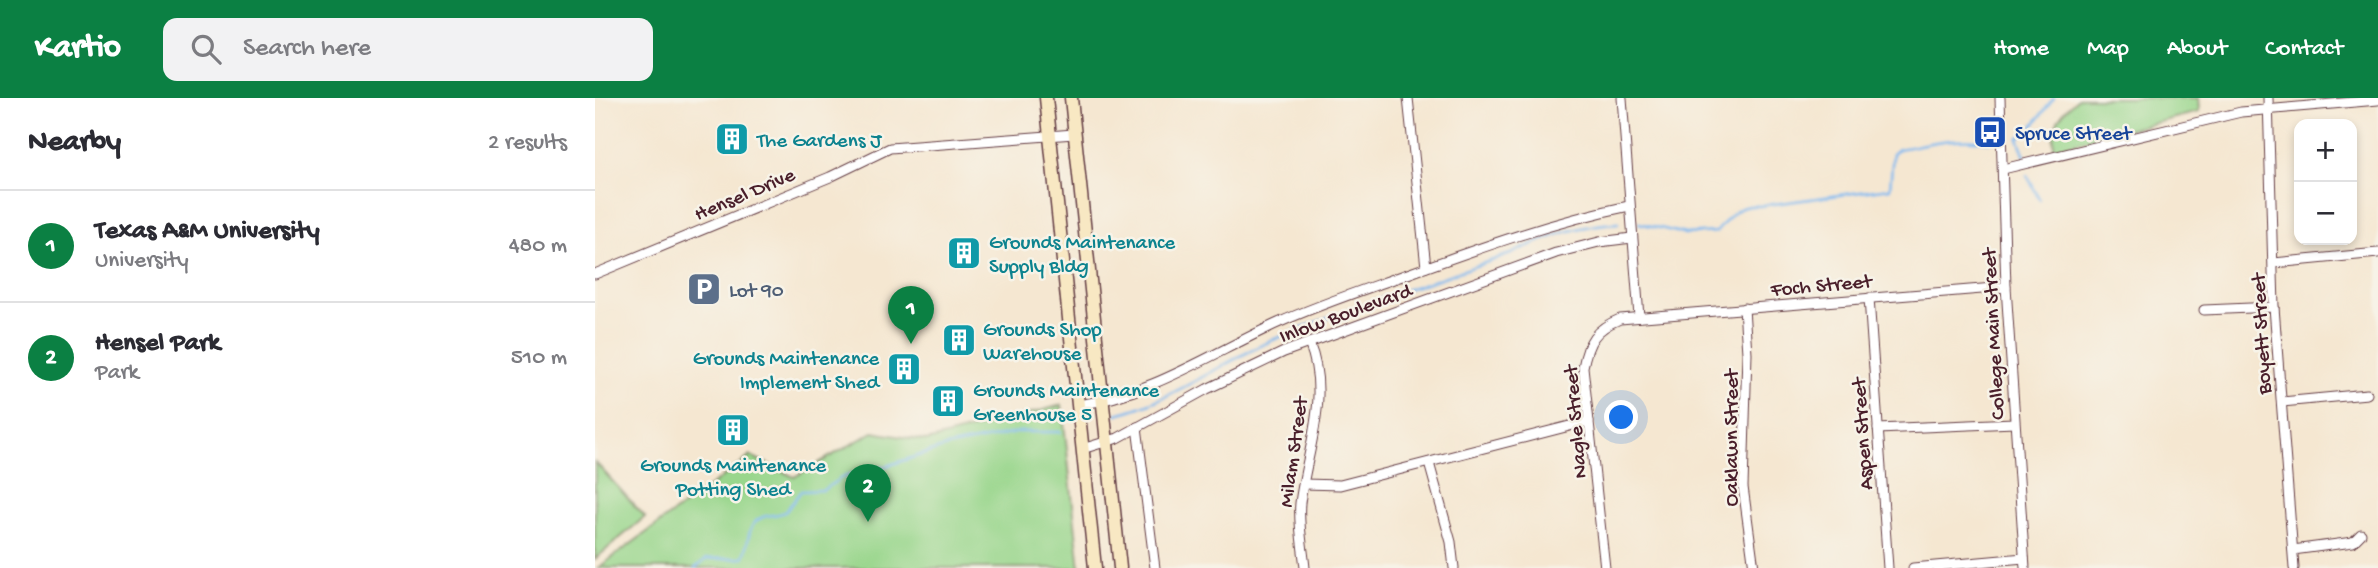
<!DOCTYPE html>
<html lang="en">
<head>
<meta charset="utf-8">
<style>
  body { margin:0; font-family:"Gochi Hand",sans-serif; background:#f2f2f3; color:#2b2b33 }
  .controls { position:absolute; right:21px; top:21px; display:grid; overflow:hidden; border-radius:14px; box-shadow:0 4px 10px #0003 }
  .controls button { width:63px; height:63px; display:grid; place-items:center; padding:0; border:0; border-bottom:2px solid #e1e1e2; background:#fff; color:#2b2b33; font:35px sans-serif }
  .you { position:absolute; left:1027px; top:320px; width:24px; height:24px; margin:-18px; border:5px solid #fff; border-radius:50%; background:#1a73e8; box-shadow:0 0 0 10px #1a73e833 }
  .badge { display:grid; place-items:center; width:46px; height:46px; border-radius:50%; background:#0b8043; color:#fff; font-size:23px; font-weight:700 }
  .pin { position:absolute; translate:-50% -58px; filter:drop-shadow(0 2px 4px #0008) }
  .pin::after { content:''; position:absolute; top:37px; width:24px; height:21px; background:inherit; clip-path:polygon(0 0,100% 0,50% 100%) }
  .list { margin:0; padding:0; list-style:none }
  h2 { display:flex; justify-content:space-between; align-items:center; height:91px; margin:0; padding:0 28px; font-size:30px }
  h2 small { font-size:23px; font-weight:400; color:#7c7c81 }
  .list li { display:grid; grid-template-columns:46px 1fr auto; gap:21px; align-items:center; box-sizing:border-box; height:112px; padding:0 28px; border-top:2px solid #e1e1e2 }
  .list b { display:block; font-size:26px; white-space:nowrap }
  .list p { margin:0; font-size:23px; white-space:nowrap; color:#7c7c81 }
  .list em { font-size:23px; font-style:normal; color:#7c7c81 }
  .icon { flex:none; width:38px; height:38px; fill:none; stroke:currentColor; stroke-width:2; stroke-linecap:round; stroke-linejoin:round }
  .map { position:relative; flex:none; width:1783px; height:470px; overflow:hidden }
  header { display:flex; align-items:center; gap:42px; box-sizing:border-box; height:98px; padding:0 35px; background:#0b8043; color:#fff }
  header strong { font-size:33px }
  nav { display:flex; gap:38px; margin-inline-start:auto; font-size:24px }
  .search { width:490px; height:63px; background:#f2f2f3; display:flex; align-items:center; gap:18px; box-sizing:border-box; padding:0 24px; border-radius:14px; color:#7c7c81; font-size:26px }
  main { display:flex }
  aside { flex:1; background:#fff }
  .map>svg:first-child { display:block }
  .green { fill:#99d68c; stroke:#727a5c; stroke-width:2 }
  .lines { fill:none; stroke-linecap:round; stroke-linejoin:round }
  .stream { stroke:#7eb9f0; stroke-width:2.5 }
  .street-casing { stroke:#643d44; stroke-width:11 }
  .secondary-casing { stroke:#643d44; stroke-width:15 }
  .street { stroke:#fff; stroke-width:9 }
  .secondary { stroke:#f8e8c3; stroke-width:12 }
  .labels { text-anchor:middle; stroke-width:5; stroke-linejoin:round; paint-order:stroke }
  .transit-label { font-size:21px; fill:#164399; stroke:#f7f3e8; text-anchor:start }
  .culture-label { font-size:21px; fill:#0d838f; stroke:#f7f3e8; text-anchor:start }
  .street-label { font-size:21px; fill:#4a1f2b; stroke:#f7f3e8 }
  .service-label { font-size:21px; fill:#4e5e75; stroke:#f7f3e8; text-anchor:start }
</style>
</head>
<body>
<header>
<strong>Kartio</strong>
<div class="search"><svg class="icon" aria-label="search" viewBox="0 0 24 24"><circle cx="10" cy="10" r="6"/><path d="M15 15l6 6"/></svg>Search here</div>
<nav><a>Home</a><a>Map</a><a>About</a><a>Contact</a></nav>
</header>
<main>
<aside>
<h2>Nearby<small>2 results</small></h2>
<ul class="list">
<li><span class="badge">1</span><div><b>Texas A&amp;M University</b><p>University</p></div><em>480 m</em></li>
<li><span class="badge">2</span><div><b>Hensel Park</b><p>Park</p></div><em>510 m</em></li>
</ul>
</aside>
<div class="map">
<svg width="1783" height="470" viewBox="0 0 1783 470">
  <rect width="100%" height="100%" fill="#f7f3e8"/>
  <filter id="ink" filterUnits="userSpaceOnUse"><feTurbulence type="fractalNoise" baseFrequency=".0143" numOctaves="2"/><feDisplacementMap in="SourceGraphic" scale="14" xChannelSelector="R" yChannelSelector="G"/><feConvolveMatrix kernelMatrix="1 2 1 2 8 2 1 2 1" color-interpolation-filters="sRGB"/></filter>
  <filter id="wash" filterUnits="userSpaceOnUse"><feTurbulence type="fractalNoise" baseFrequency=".00686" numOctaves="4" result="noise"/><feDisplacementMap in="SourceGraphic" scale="28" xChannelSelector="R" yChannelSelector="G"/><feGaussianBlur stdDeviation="1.57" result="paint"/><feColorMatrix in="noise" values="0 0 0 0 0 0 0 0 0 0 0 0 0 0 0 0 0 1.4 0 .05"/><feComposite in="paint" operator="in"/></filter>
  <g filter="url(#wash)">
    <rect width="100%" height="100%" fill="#f5e7d1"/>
    <g class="green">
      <path d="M1483,0h120l1,14 -145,36c-3,-23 7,-35 24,-50z"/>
      <polygon points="467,307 485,470 3,470 156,358 199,379 278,334 332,343"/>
      <polygon points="0,364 50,419 0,461"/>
    </g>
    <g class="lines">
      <g class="stream">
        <polyline points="1430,58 1423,40 1435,32 1459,0"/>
        <polyline points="1432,77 1445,102"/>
        <path d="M1044,125l46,11 31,-2c15,-15 19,-28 43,-26l131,-18 3,-35 5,-4c29,-5 62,-14 91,-7"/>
        <path d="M521,316c56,-13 106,-52 159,-75 77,-32 157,-58 236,-85 33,-16 71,-30 107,-31"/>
        <path d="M100,470l12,-9 36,-1c8,-14 1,-33 20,-41 8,-3 16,-1 23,-6l15,-20 22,-1 18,-12 22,-8 20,-3 63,-20 74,-15h40"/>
      </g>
    </g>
  </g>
  <g filter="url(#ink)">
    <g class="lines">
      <g class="street-casing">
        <g id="street">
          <polyline points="813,0 831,169"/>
          <polyline points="1027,0 1044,219"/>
          <polyline points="1405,0 1411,189 1430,470"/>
          <polyline points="1673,0 1679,209 1699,470"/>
          <polyline points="1408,71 1646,14 1783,2"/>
          <polyline points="1679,165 1783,155"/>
          <polyline points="0,176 235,79 295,50 479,36"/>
          <polyline points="1274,200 1293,470"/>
          <polyline points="1149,210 1152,255 1148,389 1159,470"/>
          <polyline points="1609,212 1679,209"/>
          <polyline points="1687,304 1772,296"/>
          <path d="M483,307c73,-10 134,-52 200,-82 40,-18 82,-32 124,-47 75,-27 149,-54 227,-70"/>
          <polyline points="542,329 560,470"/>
          <polyline points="1283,331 1419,325"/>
          <polyline points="487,351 523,340 612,291 689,254 961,155 1004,144 1037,140"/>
          <polyline points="834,365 856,444 859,470"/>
          <polyline points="709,386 745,387 994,323"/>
          <polyline points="1698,452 1758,444 1766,436"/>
          <path d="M710,470c-2,-21 -7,-44 -5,-65 7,-54 31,-107 9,-160"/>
          <path d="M1010,470l-22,-201c5,-26 12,-38 37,-48l386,-32"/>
          <polyline points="1318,470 1429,460"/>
        </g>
      </g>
      <g class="secondary-casing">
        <g id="secondary">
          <polyline points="451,0 500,470"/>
          <polyline points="476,0 525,470"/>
        </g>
      </g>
      <use href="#street" class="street"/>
      <use href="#secondary" class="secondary"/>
    </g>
  </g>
  <defs>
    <g id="bus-square" transform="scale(1.75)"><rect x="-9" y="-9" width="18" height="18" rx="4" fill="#1a4fb4" stroke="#f7f3e8"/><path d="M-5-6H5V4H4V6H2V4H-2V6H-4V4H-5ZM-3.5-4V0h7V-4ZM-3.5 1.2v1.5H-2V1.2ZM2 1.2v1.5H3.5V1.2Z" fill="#fff"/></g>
    <g id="building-square" transform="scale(1.75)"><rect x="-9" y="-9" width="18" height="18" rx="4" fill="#0f9aa8" stroke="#f7f3e8"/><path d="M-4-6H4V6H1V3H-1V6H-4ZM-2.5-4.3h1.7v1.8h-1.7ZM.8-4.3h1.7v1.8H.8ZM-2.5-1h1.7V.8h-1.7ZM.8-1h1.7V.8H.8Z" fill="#fff"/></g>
    <g id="parking-square" transform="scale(1.75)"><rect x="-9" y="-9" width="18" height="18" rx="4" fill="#5c6f8a" stroke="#f7f3e8"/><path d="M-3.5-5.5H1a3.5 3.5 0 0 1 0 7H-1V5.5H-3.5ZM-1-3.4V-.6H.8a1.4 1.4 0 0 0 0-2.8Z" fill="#fff"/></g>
  </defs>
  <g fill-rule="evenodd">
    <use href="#bus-square" x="1395" y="34"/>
    <use href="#building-square" x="137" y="41"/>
    <use href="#building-square" x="369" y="155"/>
    <use href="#parking-square" x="109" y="191"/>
    <use href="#building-square" x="364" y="242"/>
    <use href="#building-square" x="309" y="271"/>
    <use href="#building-square" x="353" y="303"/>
    <use href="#building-square" x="138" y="332"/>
  </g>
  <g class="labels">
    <g class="transit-label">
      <text x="1420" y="41">Spruce Street</text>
    </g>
    <g class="culture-label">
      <text x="162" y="48">The Gardens J</text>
      <text x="394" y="150">Grounds Maintenance<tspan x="394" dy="24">Supply Bldg</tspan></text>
      <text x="388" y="237">Grounds Shop<tspan x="388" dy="24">Warehouse</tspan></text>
      <text x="284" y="266" text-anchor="end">Grounds Maintenance<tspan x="284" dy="24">Implement Shed</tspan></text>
      <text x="378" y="298">Grounds Maintenance<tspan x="378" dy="24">Greenhouse 5</tspan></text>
      <text x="138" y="373" text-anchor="middle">Grounds Maintenance<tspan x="138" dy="24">Potting Shed</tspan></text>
    </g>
    <g class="street-label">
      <text transform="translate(149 95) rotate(-23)" y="7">Hensel Drive</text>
      <text transform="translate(1226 186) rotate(-5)" y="7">Foch Street</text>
      <text transform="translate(750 214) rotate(-20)" y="7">Inlow Boulevard</text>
      <text transform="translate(1397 236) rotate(-93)" y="7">College Main Street</text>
      <text transform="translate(1665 236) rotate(-93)" y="7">Boyett Street</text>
      <text transform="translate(979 324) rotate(-95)" y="7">Nagle Street</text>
      <text transform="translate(1266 336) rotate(-94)" y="7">Aspen Street</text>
      <text transform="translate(1135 340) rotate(-90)" y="7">Oaklawn Street</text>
      <text transform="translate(697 354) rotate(-82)" y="7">Milam Street</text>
    </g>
    <g class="service-label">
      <text x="134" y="198">Lot 90</text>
    </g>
  </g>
</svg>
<div class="controls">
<button>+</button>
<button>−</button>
</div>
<div class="you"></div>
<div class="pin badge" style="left:316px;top:246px">1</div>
<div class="pin badge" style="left:273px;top:424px">2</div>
</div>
</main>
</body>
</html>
